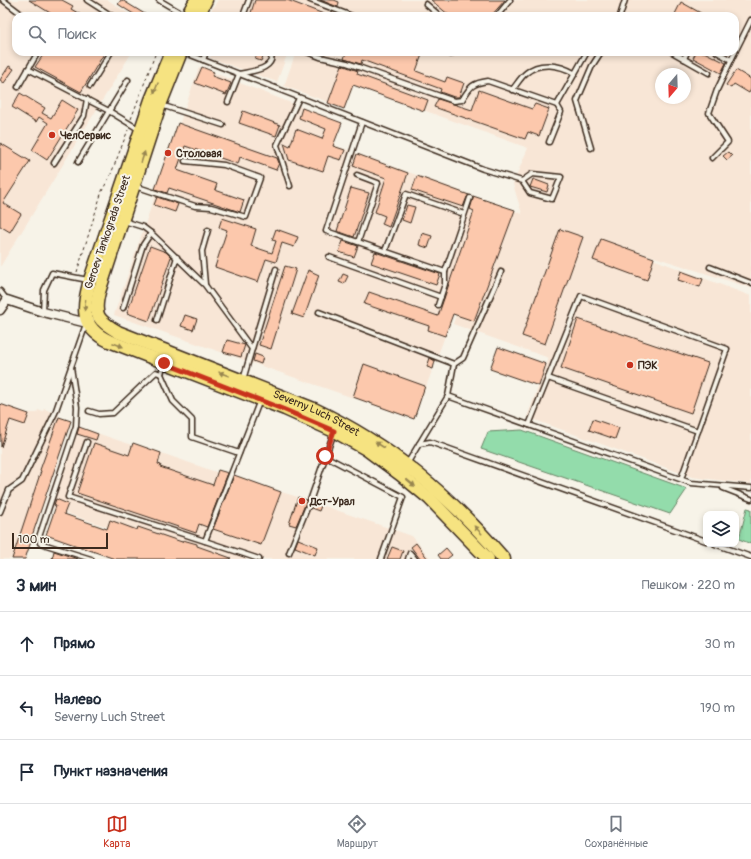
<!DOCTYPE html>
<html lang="ru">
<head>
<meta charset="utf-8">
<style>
  body { margin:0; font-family:Pangolin,sans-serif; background:#f6f6f7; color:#1f2937 }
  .controls { position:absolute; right:12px; bottom:12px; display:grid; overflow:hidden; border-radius:8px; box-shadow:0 2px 6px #0003 }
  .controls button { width:36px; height:36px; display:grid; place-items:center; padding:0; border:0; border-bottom:1px solid #e0e1e3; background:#fff; color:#1f2937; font:20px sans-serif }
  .compass { position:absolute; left:655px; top:68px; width:36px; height:36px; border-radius:50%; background:#fff; box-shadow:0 2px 6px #0003; rotate:199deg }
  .scale { position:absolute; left:12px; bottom:10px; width:96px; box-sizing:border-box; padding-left:4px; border:2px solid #3b2a1e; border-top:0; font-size:11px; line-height:14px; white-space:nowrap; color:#3b2a1e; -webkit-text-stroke:3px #f7f3e8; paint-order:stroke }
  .stop { position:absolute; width:12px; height:12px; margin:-9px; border:3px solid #c8321e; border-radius:50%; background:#fff }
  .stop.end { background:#c8321e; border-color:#fff; box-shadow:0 1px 4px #0008 }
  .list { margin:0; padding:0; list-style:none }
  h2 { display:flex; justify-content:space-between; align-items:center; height:52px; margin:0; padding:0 16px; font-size:17px }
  h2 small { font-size:13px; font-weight:400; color:#747a83 }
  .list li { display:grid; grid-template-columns:26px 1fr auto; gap:12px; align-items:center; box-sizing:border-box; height:64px; padding:0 16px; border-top:1px solid #e0e1e3 }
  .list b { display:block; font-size:15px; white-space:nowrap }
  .list p { margin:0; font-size:13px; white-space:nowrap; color:#747a83 }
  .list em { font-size:13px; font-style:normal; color:#747a83 }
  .icon { flex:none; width:22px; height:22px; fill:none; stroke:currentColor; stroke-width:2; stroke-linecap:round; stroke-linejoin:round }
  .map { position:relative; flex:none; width:751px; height:559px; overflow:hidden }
  .search { position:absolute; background:#fff; box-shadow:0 2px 6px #0003; left:12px; right:12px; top:12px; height:44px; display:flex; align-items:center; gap:10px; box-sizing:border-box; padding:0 14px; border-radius:12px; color:#747a83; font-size:15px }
  .sheet { height:244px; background:#fff }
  nav { display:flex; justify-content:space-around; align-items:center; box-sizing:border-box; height:56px; border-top:1px solid #e0e1e3; background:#fff; font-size:11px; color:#747a83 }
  nav a { display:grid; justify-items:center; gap:2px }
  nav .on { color:#c8321e }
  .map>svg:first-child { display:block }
  .built { fill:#f8e6d6; fill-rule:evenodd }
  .green { fill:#93dcab; stroke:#678364 }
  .building { fill:#fcc8ac; stroke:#3b2a1e }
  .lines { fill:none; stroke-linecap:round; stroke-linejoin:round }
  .lane-casing { stroke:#3b2a1e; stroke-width:7 }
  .street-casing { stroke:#3b2a1e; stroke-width:11 }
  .primary-casing { stroke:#3b2a1e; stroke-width:15 }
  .path { stroke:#3b2a1e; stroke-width:1; stroke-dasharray:3 3; stroke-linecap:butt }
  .lane { stroke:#f7f3e8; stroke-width:4 }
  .street { stroke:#f7f3e8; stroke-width:8 }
  .primary { stroke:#f6e381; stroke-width:12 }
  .oneway { fill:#988650 }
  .route { stroke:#c8321e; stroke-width:5 }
  .poi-dot { fill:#c8321e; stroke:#f7f3e8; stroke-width:1.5 }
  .labels { text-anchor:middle; stroke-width:4; stroke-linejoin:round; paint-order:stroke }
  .poi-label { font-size:11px; font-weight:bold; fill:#3b2a1e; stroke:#f7f3e8; text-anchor:start }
  .street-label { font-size:11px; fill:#3b2a1e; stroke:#f7f3e8 }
</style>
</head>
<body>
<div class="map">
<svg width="751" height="559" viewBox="0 0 751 559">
  <rect width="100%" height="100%" fill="#f7f3e8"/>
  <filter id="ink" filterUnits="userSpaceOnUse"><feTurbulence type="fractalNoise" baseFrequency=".025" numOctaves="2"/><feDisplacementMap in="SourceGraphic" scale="8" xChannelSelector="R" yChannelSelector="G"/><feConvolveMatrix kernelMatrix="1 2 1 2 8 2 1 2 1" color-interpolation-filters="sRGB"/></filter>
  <g filter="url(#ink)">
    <g class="built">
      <polygon points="0,0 108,0 132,16 16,16 16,52 132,52 0,267"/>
      <path d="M218,0h533v288l-146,-47 146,55v188l-59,-7 -165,-60 22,-59 -96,-34 41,-122 28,12 -9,-30 15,-36 -174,-63 -9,23 -61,-22 12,-34h439v-36h-513l-11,-5zM661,74h24v24h-24z"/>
      <polygon points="212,52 288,52 277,82 210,58"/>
      <polygon points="199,67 342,123 334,145 491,202 445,336 414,419 114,315"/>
      <polygon points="0,404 25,413 37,413 38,410 43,412 44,409 58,414 59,417 71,421 25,559 0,559"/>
      <polygon points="79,427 132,445 133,443 230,477 298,497 412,536 431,559 150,559 155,543 54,509 53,505"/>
    </g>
    <g class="green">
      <polygon points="522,430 687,489 670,514 481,449 488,432"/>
      <polygon points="747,508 751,509 751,544 739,539"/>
    </g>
    <g class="building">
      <polygon points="29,0 62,0 73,6 71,9 83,16 55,16"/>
      <polygon points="121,0 122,0 148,16 137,16 127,10 118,4"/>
      <polygon points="255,0 287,0 329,16 250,16"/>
      <polygon points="320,0 334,0 339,2 338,7"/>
      <polygon points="431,0 505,0 491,16 450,16"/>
      <polygon points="681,2 706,16 674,16"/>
      <polygon points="45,52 105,52 81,92 35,67"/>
      <polygon points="258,52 265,52 261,61 255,59"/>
      <polygon points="346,52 423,52 416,71 445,82 447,77 464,83 459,97 454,97 440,92 441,89 362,60 361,64 344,59"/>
      <polygon points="696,52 704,52 726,63 721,73 693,58"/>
      <polygon points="342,65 358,71 357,74 428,100 424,111 353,85 344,109 328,103"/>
      <polygon points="9,66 14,69 4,83 0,80"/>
      <polygon points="202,67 214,72 212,76 231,83 226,95 195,83"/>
      <polygon points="736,70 751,79 751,89 749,93 734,84 731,88 726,85"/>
      <polygon points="479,90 532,109 535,104 549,109 539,136 528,132 525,139 434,107 438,99 472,110"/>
      <polygon points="20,93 45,108 42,113 51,118 62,100 78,110 47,160 32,150 48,123 39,117 36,122 12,107"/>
      <polygon points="302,108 342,123 333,146 345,150 341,160 328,156 323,171 289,160 284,143 290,146 296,129 322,139 326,129 299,118"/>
      <polygon points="243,111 280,125 276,136 239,123"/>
      <polygon points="178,123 277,158 279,163 276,170 240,157 238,164 185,146 177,170 217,184 215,190 244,200 240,212 169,188 167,193 155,189"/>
      <polygon points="0,143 30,161 3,203 21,214 10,232 0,226"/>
      <polygon points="728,152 732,156 727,160 723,156"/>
      <polygon points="357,154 408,173 389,227 382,224 385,216 375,212 386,178 353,166"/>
      <polygon points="417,176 469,195 467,197 463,207 412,190"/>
      <polygon points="533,179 549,185 547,192 530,187"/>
      <polygon points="351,188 369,193 354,237 337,231"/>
      <polygon points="473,196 515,210 474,321 453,314 445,336 428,330 429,326 364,304 369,292 438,316 474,211 470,209 473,199"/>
      <polygon points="157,197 178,204 175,212 154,205"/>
      <polygon points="407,205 415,207 410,223 402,220"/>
      <polygon points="222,218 256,229 251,246 272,253 276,241 272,240 276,229 298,237 294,247 282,243 276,262 266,259 258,282 215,267 227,230 219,227"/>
      <polygon points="560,229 583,237 545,344 522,336"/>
      <polygon points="422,233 432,236 428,248 419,245"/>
      <polygon points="601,239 654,258 647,280 593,260"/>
      <polygon points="343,241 358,246 354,257 339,252"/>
      <polygon points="150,246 166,252 171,257 149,321 127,313"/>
      <polygon points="375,252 440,274 436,285 371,263"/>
      <polygon points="285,266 296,269 271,349 259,345"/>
      <polygon points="308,270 319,275 304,318 292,314"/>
      <polygon points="681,271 703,279 700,287 678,280"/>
      <polygon points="343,274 348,276 344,284 339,282"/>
      <polygon points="185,315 197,319 193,330 181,326"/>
      <polygon points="578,319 708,363 691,413 561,368"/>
      <polygon points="227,340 245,345 241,357 223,352"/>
      <polygon points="498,347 546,364 539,386 490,369"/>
      <polygon points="255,354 263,357 261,364 253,361"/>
      <polygon points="430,358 435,361 433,369 427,367"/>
      <polygon points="364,364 425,386 414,419 353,397"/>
      <polygon points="0,404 29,414 25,425 10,420 1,447"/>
      <polygon points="59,417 71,421 32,536 33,536 25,559 12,559 41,471 40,470"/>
      <polygon points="593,419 619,428 615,439 589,430"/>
      <polygon points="79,427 98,434 96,440 77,434"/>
      <polygon points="94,443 129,455 133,443 161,453 158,464 161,465 160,467 213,485 218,470 228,473 207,527 199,524 196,533 77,493"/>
      <polygon points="234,475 281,492 261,545 213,529"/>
      <polygon points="298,497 307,500 296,526 289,524"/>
      <polygon points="56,499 68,504 64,514 107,529 110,520 137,530 138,527 182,542 183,540 197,544 197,546 231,558 230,559 115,559 46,535 56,506 54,505"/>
      <polygon points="313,503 321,506 319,511 311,508"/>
      <polygon points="298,539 318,547 315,555 295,547"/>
      <polygon points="416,543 428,559 420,559 411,547"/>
      <polygon points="392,547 403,551 400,559 387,559"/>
      <polygon points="446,548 452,555 447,559 441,559 438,555"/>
      <polygon points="54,551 78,559 52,559"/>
    </g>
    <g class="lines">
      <g class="lane-casing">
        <g id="lane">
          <polyline points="3,0 24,16"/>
          <polyline points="87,0 112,16"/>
          <polyline points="159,0 186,16"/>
          <polyline points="310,0 352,16"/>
          <polyline points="426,4 440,16"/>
          <polyline points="243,16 249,0"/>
          <polyline points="497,16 510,0"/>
          <polyline points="620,16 625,0"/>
          <polyline points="183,52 483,169 522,181 530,193 552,199 561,177 532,174 522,181"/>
          <path d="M307,52l13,5 27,6 107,38 8,-1c8,-13 10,-17 26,-19l69,24 30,-53"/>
          <polyline points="447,52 451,54"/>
          <polyline points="672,52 709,73"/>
          <polyline points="717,52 731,60"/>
          <polyline points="735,52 751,20"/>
          <polyline points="684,59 687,52"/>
          <polyline points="203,60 206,52"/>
          <polyline points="28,69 109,111 140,130"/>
          <polyline points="90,86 111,52"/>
          <polyline points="18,87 38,52"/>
          <path d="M512,90c5,-6 9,-13 14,-17 14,-12 34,-8 48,0"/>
          <path d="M228,102l11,-28c12,-3 37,-4 32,-22"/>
          <polyline points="161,105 223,125"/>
          <polyline points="362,122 326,231 445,272"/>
          <polyline points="549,142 561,112 557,105"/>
          <polyline points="591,148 577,101 592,66 601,52"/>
          <polyline points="712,158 728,142 709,113 717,90 735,52"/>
          <polyline points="78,162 128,80"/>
          <polyline points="54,163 84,116 87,99"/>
          <polyline points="357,175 378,183 358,242"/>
          <polyline points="135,186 195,206 211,207 246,217 260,178 224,165 185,161"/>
          <polyline points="290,186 277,145 299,98"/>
          <polyline points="124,221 143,227 151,233 205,285 252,349"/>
          <polyline points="385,251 406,194 464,214"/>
          <polyline points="329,257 441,297"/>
          <polyline points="710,267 751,283"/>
          <polyline points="205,284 202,251 208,230"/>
          <polyline points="0,291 7,300"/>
          <polyline points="438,305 445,284 445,272 470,198"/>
          <polyline points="123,308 143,245 151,233"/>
          <polyline points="43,312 44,290 52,273 88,280"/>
          <polyline points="319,312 454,364 448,396 419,444"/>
          <polyline points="157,320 177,257"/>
          <polyline points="454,364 463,358 501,272"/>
          <polyline points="71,367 77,407 76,426 39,537 40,543 91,559"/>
          <polyline points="161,374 173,401 192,420 192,437 239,453"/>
          <polyline points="548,378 698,431"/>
          <polyline points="243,380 252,349 276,269"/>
          <polyline points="448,396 691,483 751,488"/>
          <polyline points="89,411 99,414 113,413 156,372 161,374 164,363"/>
          <polyline points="529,425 581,296 727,349 681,479"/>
          <polyline points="87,442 68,497 205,541 260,400"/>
          <polyline points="325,456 403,497 381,559"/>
          <polyline points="407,464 419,444 430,442 706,541"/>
          <polyline points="723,488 751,499"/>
          <polyline points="0,512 9,490 22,481 55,413 86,324"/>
          <polyline points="205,541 259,559"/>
          <polyline points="715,544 751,557"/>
          <polyline points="289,553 310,501 334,432"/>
          <polyline points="408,559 410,553 415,559"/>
        </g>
      </g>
      <g class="street-casing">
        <polyline id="street" points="0,310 7,300 43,312 87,323 90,321"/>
      </g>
      <g class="primary-casing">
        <g id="primary">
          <polyline points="187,16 196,0"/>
          <polyline points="198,16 206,0"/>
          <path d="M171,52l-20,48 -61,180c-7,27 -11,47 19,61l176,68 49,22 32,18 35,26 29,24 58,60"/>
          <path id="s1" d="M181,52l-21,53 -61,187c-6,24 -1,28 19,40l196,77c78,37 134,85 190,150"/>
        </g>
      </g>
      <g class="path">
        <polyline points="164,16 166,11"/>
        <polyline points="131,119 156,52"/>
        <polyline points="77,272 102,191 111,174 128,130"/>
      </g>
      <use href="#lane" class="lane"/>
      <use href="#street" class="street"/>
      <use href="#primary" class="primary"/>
    </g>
    <defs><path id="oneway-solid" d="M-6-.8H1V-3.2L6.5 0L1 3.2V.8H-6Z"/></defs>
    <g class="oneway">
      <use href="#oneway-solid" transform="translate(156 88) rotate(112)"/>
      <use href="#oneway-solid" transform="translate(143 157) rotate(-72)"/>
      <use href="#oneway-solid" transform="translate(85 305) rotate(95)"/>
      <use href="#oneway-solid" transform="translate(118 345) rotate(21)"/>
      <use href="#oneway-solid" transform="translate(224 374) rotate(-159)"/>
      <use href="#oneway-solid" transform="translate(380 445) rotate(-147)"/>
      <use href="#oneway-solid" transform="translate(411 483) rotate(39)"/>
      <use href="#oneway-solid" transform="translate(478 530) rotate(-134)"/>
    </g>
  </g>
  <g class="lines" filter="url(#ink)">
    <polyline class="route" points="164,363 285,410 334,431 325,456"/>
  </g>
  <g class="poi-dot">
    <circle cx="52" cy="135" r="4"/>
    <circle cx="168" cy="153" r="4"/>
    <circle cx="630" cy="365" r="4"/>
    <circle cx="302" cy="501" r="4"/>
  </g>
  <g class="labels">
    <g class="poi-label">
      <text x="60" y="139">ЧелСервис</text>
      <text x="176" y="157">Столовая</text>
      <text x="638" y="369">ПЭК</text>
      <text x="310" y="505">Дст-Урал</text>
    </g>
    <g class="street-label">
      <text transform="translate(107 232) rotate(-71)" y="4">Geroev Tankograda Street</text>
      <text dy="4" stroke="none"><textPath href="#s1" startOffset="518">Severny Luch Street</textPath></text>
    </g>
  </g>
</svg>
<div class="controls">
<button><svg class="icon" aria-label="layers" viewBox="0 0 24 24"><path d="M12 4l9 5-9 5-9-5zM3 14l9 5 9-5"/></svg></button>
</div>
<svg class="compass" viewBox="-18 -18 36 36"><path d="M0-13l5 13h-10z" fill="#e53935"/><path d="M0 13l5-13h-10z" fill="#747a83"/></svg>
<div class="scale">100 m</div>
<div class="stop" style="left:325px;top:456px"></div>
<div class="stop end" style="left:164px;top:363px"></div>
<div class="search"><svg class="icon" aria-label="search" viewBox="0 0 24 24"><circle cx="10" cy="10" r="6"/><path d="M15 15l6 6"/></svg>Поиск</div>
</div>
<section class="sheet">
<h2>3 мин<small>Пешком · 220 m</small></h2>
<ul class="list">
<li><svg class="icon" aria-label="ahead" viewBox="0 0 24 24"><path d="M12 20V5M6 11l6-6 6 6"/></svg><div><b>Прямо</b></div><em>30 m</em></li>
<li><svg class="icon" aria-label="left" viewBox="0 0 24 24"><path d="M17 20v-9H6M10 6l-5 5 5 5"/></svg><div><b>Налево</b><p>Severny Luch Street</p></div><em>190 m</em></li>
<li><svg class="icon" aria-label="arrive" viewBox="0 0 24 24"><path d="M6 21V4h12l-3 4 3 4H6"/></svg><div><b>Пункт назначения</b></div></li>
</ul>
</section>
<nav>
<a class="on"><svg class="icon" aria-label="map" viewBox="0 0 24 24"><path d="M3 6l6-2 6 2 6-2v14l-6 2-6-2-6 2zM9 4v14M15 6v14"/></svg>Карта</a>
<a><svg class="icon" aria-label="directions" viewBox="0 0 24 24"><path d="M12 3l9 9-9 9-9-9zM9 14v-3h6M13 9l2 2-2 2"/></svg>Маршрут</a>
<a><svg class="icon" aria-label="saved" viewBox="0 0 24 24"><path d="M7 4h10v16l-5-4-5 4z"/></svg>Сохранённые</a>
</nav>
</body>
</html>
